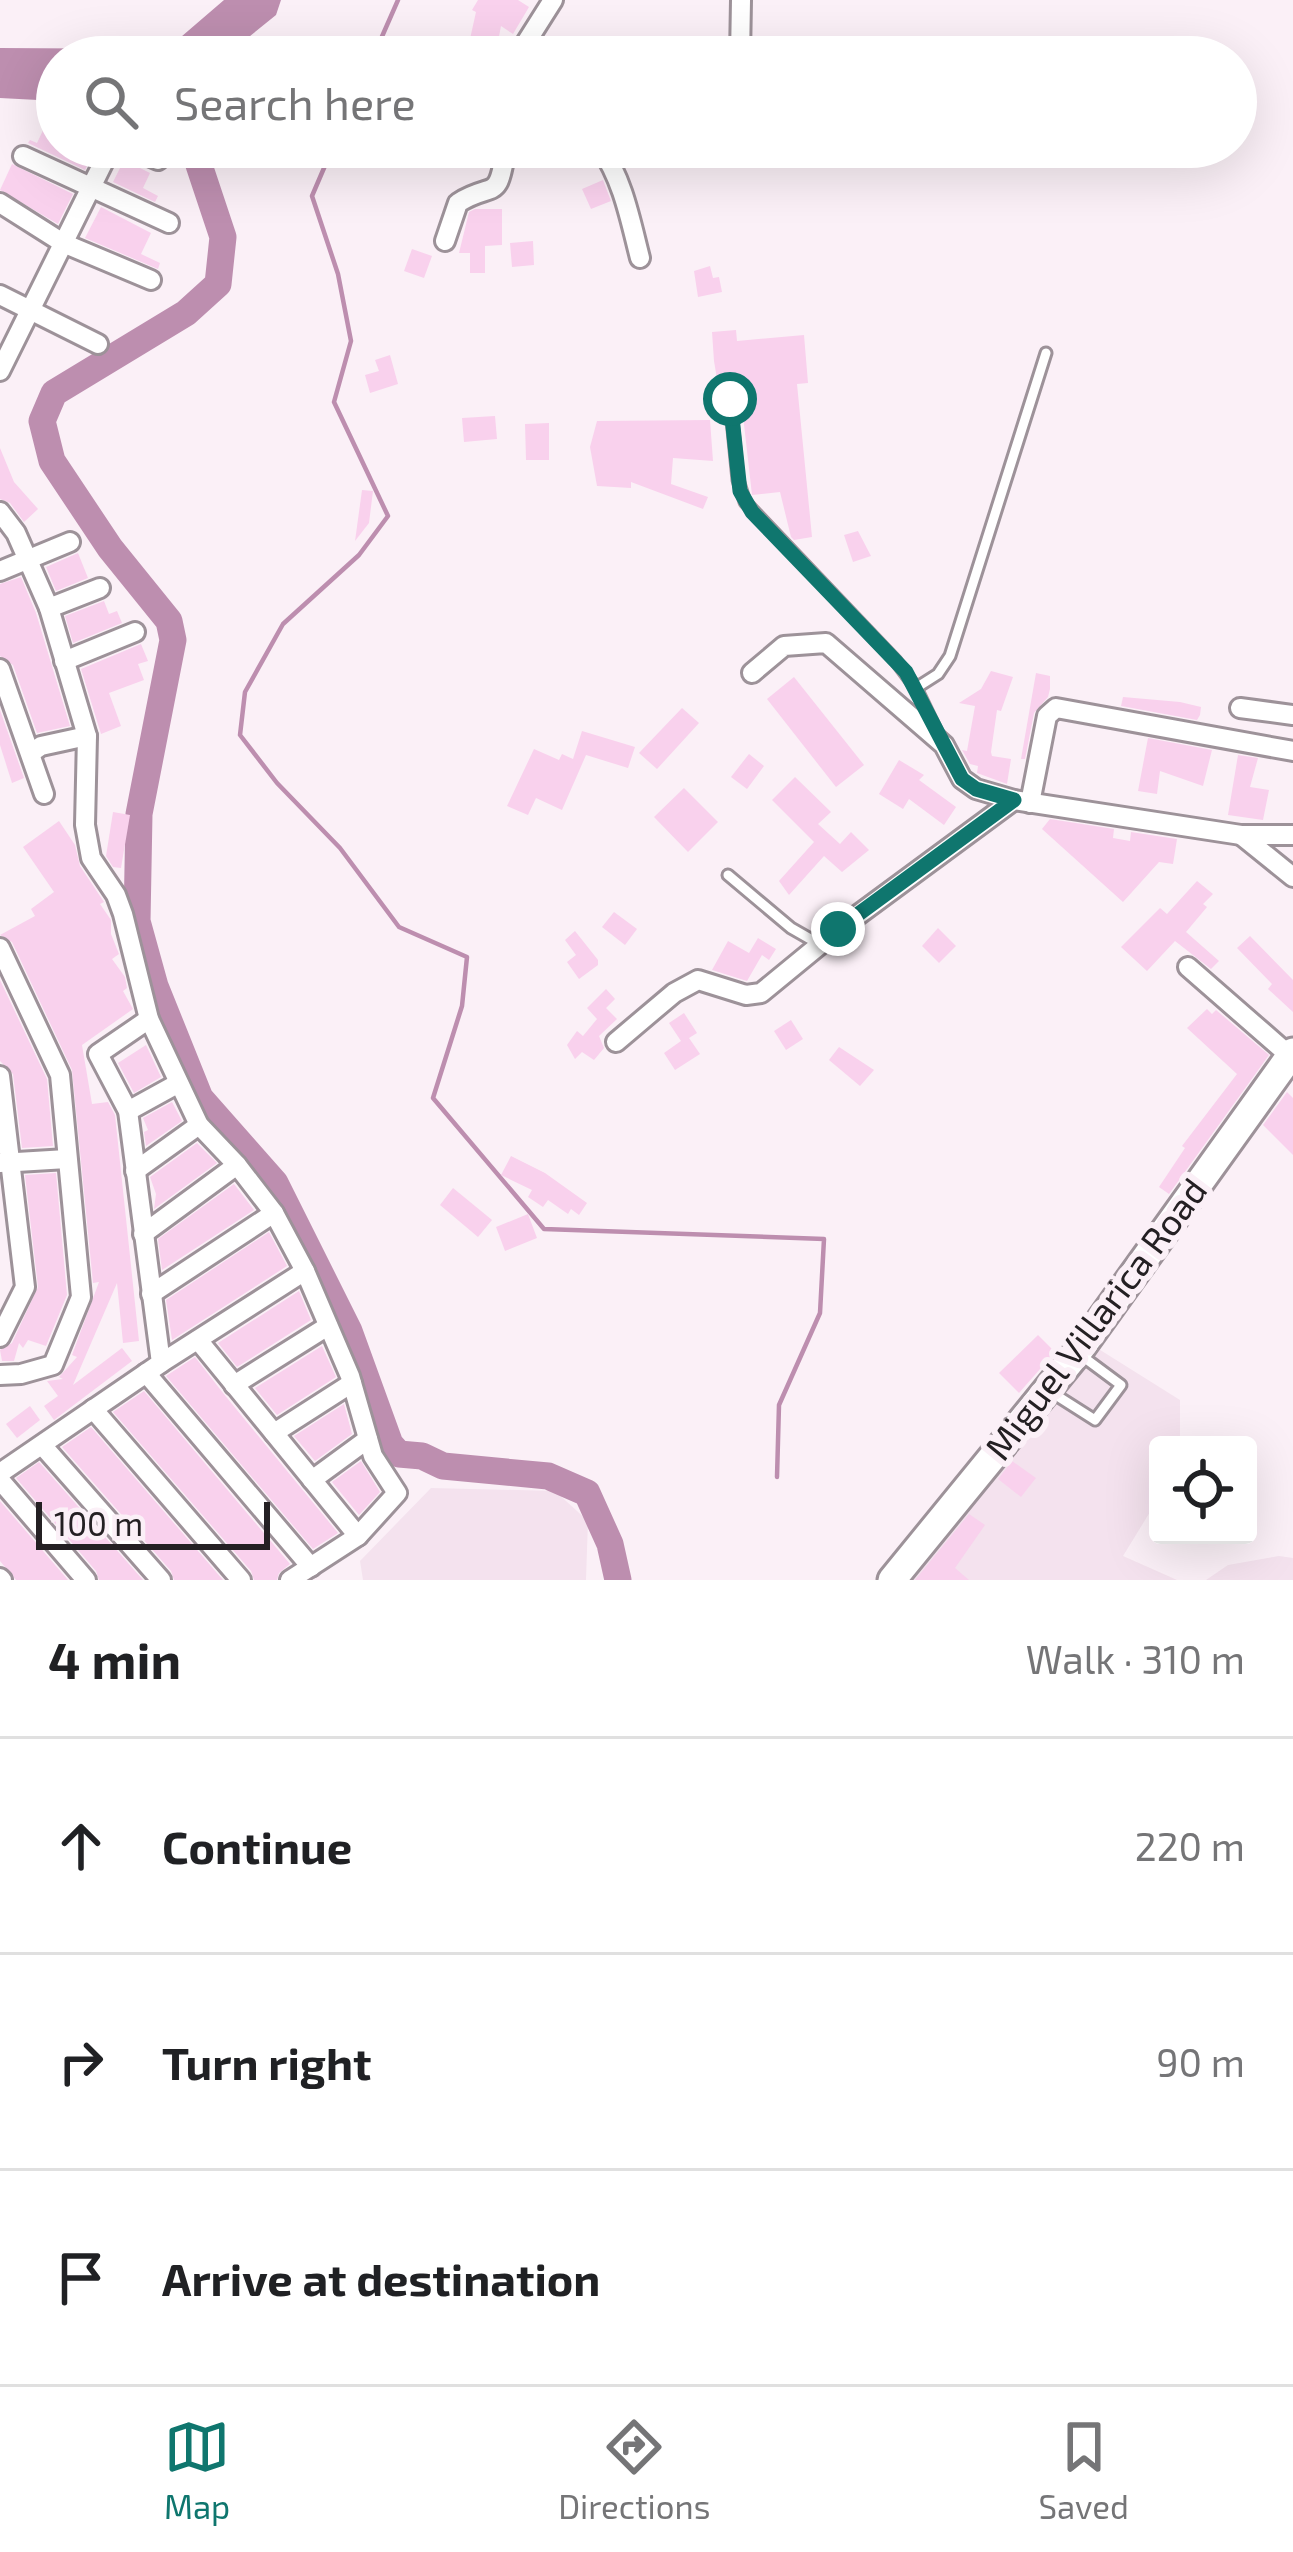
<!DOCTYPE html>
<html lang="en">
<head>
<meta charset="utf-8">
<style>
  body { margin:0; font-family:"Exo 2",sans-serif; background:#f2f2f2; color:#202124 }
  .controls { position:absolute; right:36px; bottom:36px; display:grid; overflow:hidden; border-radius:12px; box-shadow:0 12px 48px #0002 }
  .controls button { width:108px; height:108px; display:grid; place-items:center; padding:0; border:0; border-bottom:3px solid #e0e0e0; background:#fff; color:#202124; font:60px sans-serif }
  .scale { position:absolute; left:36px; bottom:30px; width:234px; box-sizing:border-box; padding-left:12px; border:6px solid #242023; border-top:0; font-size:33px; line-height:42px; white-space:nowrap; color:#242023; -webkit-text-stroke:9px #fbf0f7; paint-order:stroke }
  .stop { position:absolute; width:36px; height:36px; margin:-27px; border:9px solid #0f766e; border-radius:50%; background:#fff }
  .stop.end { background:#0f766e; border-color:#fff; box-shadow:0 3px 12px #0008 }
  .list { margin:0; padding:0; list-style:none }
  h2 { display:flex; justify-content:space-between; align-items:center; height:156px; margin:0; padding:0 48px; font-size:51px }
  h2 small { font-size:39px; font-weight:400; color:#757577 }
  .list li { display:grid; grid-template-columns:78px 1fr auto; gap:36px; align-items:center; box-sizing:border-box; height:216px; padding:0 48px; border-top:3px solid #e0e0e0 }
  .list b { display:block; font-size:45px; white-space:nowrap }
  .list em { font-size:39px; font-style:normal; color:#757577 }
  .icon { flex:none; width:66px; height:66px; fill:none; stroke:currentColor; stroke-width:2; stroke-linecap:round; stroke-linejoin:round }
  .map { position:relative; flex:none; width:1293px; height:1580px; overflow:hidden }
  .search { position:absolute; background:#fff; box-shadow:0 12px 48px #0002; left:36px; right:36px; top:36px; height:132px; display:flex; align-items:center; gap:30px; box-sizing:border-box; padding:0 42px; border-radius:66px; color:#757577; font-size:45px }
  .sheet { height:804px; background:#fff }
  nav { display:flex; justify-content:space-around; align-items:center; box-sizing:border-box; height:168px; border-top:3px solid #e0e0e0; background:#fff; font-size:33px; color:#757577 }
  nav a { display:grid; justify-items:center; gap:6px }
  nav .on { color:#0f766e }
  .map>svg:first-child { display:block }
  .built { fill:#f4e2ee }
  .water { fill:#bd8eaf }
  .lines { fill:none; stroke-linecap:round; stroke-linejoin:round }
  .stream { stroke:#bd8eaf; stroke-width:4.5 }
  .river { stroke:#bd8eaf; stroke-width:27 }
  .building { fill:#f9d1ed }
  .service-casing { stroke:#9d9299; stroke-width:15 }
  .minor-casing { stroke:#9d9299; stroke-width:24 }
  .secondary-casing { stroke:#9d9299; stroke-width:33 }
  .service { stroke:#fff; stroke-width:9 }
  .minor { stroke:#fff; stroke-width:18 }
  .secondary { stroke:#fff; stroke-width:27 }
  .route { stroke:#0f766e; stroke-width:15 }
  .labels { text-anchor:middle; stroke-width:12; stroke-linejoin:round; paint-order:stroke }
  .street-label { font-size:36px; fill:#242023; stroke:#fbf0f7 }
</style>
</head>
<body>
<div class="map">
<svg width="1293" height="1580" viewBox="0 0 1293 1580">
  <rect width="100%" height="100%" fill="#fbf0f7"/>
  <g class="built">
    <polygon points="1097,1348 1180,1400 1180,1445 1158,1445 1158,1499 1123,1556 1177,1580 906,1580"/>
    <polygon points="431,1488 555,1491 588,1521 586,1580 363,1580 360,1561"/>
    <polygon points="1279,1556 1293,1558 1293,1580 1206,1580 1228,1565"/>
  </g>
  <polygon class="water" points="224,0 281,0 276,15 224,57 57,57 57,101 0,98 0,48 167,49"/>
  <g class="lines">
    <g class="stream">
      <polyline points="373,57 398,0"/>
      <polyline points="333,147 312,196 338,274 351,341 334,402 388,516 359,555 283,624 245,692 240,735 277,783 340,848 399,927 467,957 462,1006 433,1098 544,1229 824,1239 820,1313 779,1405 777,1477"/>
    </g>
    <polyline class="river" points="193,147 223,237 218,284 186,313 54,393 42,421 52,461 110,548 169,621 173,640 139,814 137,921 155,986 200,1098 275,1183 349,1331 390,1444 399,1454 422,1456 443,1466 548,1476 587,1493 610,1544 618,1580"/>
  </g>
  <g class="building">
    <polygon points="478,0 518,0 529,7 513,34 501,26 495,57 466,57 476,12 472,10"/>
    <polygon points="46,124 57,127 57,147 96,147 85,170 28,143 30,140 37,143"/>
    <polygon points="124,160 150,173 143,188 158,196 155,202 113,182"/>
    <polygon points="12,164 73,194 58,224 0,190"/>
    <polygon points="603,180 611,201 591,209 582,189"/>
    <polygon points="101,207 151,233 141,254 160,263 158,269 85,238"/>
    <polygon points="475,209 502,209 502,245 485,246 485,273 470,273 470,253 459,253 469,212"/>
    <polygon points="533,241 534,265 512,267 510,243"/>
    <polygon points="412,249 432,256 424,278 404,271"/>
    <polygon points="710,266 713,278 719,277 722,292 698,297 694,271"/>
    <polygon points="736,330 737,341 804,335 808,383 797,384 812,537 794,540 791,537 780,492 752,495 740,389 719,391 714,361 712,332"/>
    <polygon points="390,355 398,384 370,393 365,375 379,371 375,360"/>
    <polygon points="495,416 497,439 464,442 462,418"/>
    <polygon points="710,420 713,461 673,458 671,484 708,497 703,509 631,482 631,488 597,486 590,447 597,421"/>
    <polygon points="549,423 549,460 526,460 525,424"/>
    <polygon points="0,448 14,482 38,509 24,522 10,503 0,499"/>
    <polygon points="362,490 373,491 369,523 355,541"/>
    <polygon points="858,531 871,556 853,562 844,535"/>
    <polygon points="78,553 88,578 56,591 46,567"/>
    <polygon points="21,577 36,613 70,726 37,733 13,665 0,656 0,584"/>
    <polygon points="104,601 109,614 117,611 122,623 73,643 65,616"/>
    <polygon points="141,644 148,661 138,664 144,680 109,693 121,726 101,734 81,669"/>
    <polygon points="991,671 1013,677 1001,711 997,710 991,752 992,756 1011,759 1007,784 977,773 978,766 970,764 962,750 967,751 975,706 959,703 981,689"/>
    <polygon points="1036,673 1050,676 1050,689 1048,697 1034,713 1025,759 1021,759"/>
    <polygon points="794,677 864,765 836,787 767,699"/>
    <polygon points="1123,697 1180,702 1201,707 1200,715 1197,720 1121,706"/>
    <polygon points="682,708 699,723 657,769 639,753"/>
    <polygon points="0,710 24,778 12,783 0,745"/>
    <polygon points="582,731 635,747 628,768 586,755 562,810 536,798 528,815 507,806 534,749 559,760 562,754 573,759"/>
    <polygon points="1148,738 1212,750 1203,786 1160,771 1157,794 1138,791"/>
    <polygon points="749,754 764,766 747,789 731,777"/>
    <polygon points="1238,755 1258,758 1250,787 1269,790 1263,820 1228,815"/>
    <polygon points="899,760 924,775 919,780 956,807 944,825 909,799 903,809 879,794"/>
    <polygon points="795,777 831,812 818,824 840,844 851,832 869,850 842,872 824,856 789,895 779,881 814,842 772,800"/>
    <polygon points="684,788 718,822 688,852 654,817"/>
    <polygon points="113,812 130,815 121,868 113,867 106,856"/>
    <polygon points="1050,819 1114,829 1113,838 1130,841 1131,832 1177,839 1173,864 1159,862 1123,902 1042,829"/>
    <polygon points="59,821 75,845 80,866 104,902 100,904 111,920 111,934 119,954 112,959 125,977 127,988 123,991 133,1009 82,1045 92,1104 108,1102 115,1115 139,1341 123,1343 117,1283 73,1385 122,1348 132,1361 54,1420 44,1406 58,1396 47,1381 63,1379 59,1377 77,1357 72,1355 99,1282 93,1283 72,1070 12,942 0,935 35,916 31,909 54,892 23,847"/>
    <polygon points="1197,881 1213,894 1203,904 1207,907 1186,932 1219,961 1211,969 1175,941 1147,971 1121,947 1160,908 1167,914"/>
    <polygon points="614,912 637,929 625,945 602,927"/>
    <polygon points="938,928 956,946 939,963 922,946"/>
    <polygon points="575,931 598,960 598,965 579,979 567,962 576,955 565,940"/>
    <polygon points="1250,936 1293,980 1293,1012 1268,989 1272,984 1237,948"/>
    <polygon points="758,938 776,949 769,960 762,955 747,981 712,970 728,941 749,953"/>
    <polygon points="0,980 47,1079 53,1146 22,1148 13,1074 0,1061"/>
    <polygon points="606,989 615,999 606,1008 617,1019 599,1036 604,1048 594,1060 582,1052 575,1059 567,1045 577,1031 583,1036 597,1019 587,1008"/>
    <polygon points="1207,1009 1212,1014 1216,1010 1269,1055 1169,1194 1159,1187 1185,1148 1182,1146 1237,1074 1187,1028"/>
    <polygon points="684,1013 697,1033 689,1038 700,1054 675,1070 664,1053 681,1041 669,1023"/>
    <polygon points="791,1020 803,1039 786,1050 774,1031"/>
    <polygon points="146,1045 161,1077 134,1093 118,1063"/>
    <polygon points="839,1047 874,1070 860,1086 829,1060"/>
    <polygon points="1287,1092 1293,1098 1293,1155 1263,1125"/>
    <polygon points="172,1102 182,1121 146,1146 144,1132 148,1130 143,1118"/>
    <polygon points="197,1143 217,1163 154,1209 156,1194 150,1177"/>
    <polygon points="511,1156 545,1173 587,1203 579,1215 571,1209 568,1214 548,1200 543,1207 528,1197 532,1190 501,1175"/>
    <polygon points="56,1173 67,1295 46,1346 28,1340 23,1348 19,1343 14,1361 2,1361 0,1350 12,1343 38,1287 25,1175"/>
    <polygon points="234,1184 254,1210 162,1270 158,1239"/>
    <polygon points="453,1188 492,1220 478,1237 440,1205"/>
    <polygon points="528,1214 537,1238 505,1251 496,1227"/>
    <polygon points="269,1232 287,1266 172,1340 166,1300"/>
    <polygon points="299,1291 311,1320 237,1367 218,1343"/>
    <polygon points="1038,1335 1055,1352 1019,1393 999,1373"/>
    <polygon points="322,1346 336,1377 277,1415 255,1388"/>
    <polygon points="195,1357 223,1393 338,1533 313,1549 166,1376"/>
    <polygon points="144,1391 290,1564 279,1573 277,1580 254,1580 251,1571 113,1412"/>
    <polygon points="344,1404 352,1434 315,1461 294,1436"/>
    <polygon points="30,1406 40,1420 17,1438 6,1424"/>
    <polygon points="91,1427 223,1580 174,1580 171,1571 62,1447"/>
    <polygon points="361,1461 380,1492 359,1515 332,1482"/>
    <polygon points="1012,1461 1036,1478 1021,1497 998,1479"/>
    <polygon points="39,1462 143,1580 99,1580 96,1571 16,1478"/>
    <polygon points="0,1501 68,1580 16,1580 0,1561"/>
    <polygon points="969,1514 985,1525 955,1568 969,1580 915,1580"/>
  </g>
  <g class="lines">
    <g class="service-casing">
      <g id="service">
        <polyline points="730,399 738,480 745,502 896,661 916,688 938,734"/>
        <polyline points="916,688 938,674 950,656 1046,353"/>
        <polyline points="728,875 791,928 819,944"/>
        <polyline points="1051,1392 1095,1420 1121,1385 1082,1356"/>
      </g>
    </g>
    <g class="minor-casing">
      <g id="minor">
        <polyline points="517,57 553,0"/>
        <polyline points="740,57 741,0"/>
        <polyline points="52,112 57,114"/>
        <polyline points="128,147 158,160"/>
        <path d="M600,147c23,33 30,72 40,111"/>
        <polyline points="23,156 169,223"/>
        <polyline points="0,203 63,243 151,280"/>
        <path d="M445,241l13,-38c36,-23 40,2 48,-56"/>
        <polyline points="0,295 98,344"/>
        <polyline points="0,371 111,147"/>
        <polyline points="0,512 16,533 49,608 87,736 85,825 91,858 116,895 123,914 149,1019 199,1125 237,1165 274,1213 305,1271 350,1376 373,1456 397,1493 358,1536 290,1580"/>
        <polyline points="0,571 70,542"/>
        <polyline points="49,608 100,588"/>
        <polyline points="64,661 135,632"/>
        <polyline points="0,669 44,794"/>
        <polyline points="752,673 784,646 826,643 944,745 962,779 976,789 1014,800 1241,835 1293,835"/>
        <polyline points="1240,708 1293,715"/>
        <polyline points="31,753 41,746 87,736"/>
        <polyline points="1030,803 1047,716 1056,708 1293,751"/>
        <polyline points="1241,835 1293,877"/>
        <polyline points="0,948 60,1075 81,1297 53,1365 21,1374 0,1375"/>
        <polyline points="1188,967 1290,1056"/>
        <polyline points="616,1042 674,993 698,980 746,995 761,993 839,929 1014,800"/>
        <polyline points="0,1076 25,1287 0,1337"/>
        <polyline points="128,1111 177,1084"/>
        <polyline points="0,1163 67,1159"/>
        <polyline points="135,1171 199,1125"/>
        <polyline points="143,1234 237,1165"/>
        <polyline points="151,1294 274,1213"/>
        <polyline points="198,1340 358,1536"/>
        <polyline points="161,1363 305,1271"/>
        <polyline points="146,1373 311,1567"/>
        <polyline points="234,1385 328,1326"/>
        <polyline points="93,1409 241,1580"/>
        <polyline points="274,1433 352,1383"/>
        <polyline points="42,1445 161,1580"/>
        <polyline points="0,1473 161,1363 128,1111 98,1054 149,1019"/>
        <polyline points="0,1480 86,1580"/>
        <polyline points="312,1480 368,1439"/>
        <polyline points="0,1578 2,1580"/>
      </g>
    </g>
    <g class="secondary-casing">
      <polyline id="secondary" points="892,1580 1078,1352 1293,1052"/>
    </g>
    <use href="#service" class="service"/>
    <use href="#minor" class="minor"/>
    <use href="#secondary" class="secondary"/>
  </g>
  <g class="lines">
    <polyline class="route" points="730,399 740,491 752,512 906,672 962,779 976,789 1014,800 838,929"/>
  </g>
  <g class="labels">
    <g class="street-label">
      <text transform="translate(1096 1319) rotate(-53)" y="13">Miguel Villarica Road</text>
    </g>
  </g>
</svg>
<div class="controls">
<button><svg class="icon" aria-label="locate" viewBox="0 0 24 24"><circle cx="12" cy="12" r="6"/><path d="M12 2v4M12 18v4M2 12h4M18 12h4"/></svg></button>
</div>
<div class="scale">100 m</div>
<div class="stop" style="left:730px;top:399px"></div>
<div class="stop end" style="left:838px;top:929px"></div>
<div class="search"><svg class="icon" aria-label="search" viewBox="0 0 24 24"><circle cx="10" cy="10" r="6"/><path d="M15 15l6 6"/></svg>Search here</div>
</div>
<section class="sheet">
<h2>4 min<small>Walk · 310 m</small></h2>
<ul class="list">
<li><svg class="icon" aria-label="ahead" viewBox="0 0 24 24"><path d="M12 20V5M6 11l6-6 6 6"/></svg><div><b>Continue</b></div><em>220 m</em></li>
<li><svg class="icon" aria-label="right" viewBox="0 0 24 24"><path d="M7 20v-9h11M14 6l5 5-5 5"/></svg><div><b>Turn right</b></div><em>90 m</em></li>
<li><svg class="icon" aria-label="arrive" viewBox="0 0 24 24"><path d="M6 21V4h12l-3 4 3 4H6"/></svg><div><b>Arrive at destination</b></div></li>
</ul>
</section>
<nav>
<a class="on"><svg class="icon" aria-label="map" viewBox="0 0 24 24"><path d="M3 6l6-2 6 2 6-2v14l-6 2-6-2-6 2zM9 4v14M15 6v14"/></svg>Map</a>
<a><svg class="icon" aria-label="directions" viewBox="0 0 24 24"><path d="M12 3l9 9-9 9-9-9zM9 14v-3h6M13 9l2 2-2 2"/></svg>Directions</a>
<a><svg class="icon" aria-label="saved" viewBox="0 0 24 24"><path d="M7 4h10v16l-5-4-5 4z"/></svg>Saved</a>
</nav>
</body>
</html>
